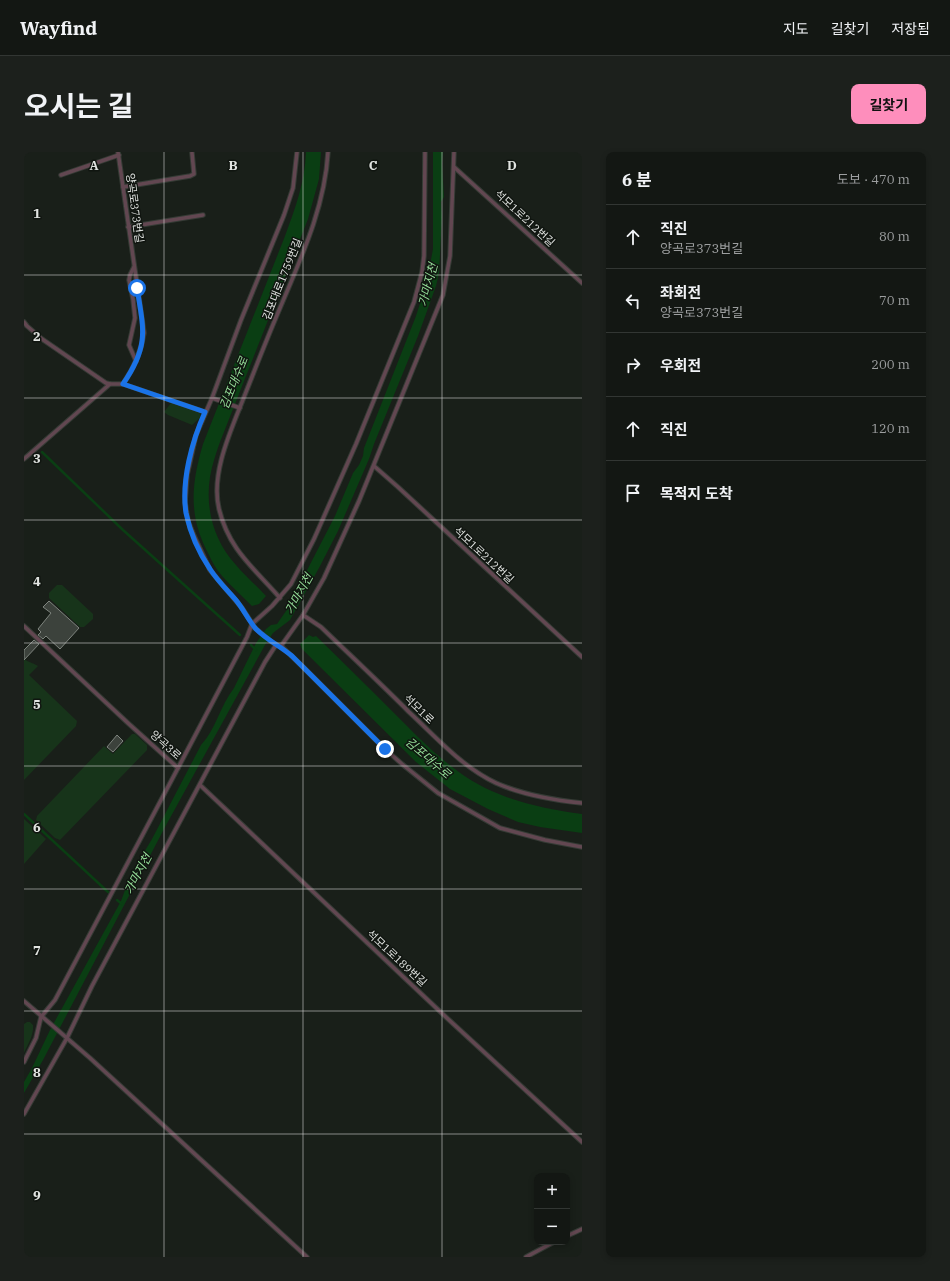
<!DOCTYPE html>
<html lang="ko">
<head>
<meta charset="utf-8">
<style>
  body { margin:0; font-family:"IBM Plex Serif","Noto Sans KR",serif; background:#1c201c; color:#f1f3f6 }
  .controls { position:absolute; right:12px; bottom:12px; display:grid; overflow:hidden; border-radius:8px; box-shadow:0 2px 6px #0003 }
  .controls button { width:36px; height:36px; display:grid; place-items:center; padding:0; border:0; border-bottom:1px solid #323633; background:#131713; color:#f1f3f6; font:20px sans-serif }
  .stop { position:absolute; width:12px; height:12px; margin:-9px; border:3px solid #1a73e8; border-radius:50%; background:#fff }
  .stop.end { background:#1a73e8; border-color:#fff; box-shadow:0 1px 4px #0008 }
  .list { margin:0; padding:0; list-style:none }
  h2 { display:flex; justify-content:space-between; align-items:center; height:52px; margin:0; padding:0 16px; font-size:17px }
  h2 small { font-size:13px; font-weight:400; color:#9d9fa0 }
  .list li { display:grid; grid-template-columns:26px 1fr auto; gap:12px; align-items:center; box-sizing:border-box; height:64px; padding:0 16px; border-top:1px solid #323633 }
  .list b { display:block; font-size:15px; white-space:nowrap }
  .list p { margin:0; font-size:13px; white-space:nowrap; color:#9d9fa0 }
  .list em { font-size:13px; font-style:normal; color:#9d9fa0 }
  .icon { flex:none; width:22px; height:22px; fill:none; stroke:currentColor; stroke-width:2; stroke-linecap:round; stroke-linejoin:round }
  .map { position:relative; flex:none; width:558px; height:1105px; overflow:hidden; border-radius:8px }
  header { display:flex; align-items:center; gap:24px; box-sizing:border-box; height:56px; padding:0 20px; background:#131713; border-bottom:1px solid #323633 }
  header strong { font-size:19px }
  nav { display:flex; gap:22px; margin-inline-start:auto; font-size:14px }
  .intro { display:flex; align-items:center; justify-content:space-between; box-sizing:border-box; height:96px; padding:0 24px }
  h1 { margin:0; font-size:28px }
  .button { padding:10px 18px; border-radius:8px; background:#fe8ebc; color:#111; font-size:14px; font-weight:700 }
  main { display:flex; gap:24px; padding:0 24px }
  aside { flex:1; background:#131713; border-radius:8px; box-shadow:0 2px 6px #0003 }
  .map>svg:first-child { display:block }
  .green { fill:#17341a }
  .water { fill:#0a3e13 }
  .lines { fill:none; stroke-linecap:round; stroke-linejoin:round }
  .stream { stroke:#0a3e13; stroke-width:2.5 }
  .building { fill:#3c423c; stroke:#7f857f }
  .lane-casing { stroke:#353b35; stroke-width:5.5 }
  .lane { stroke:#624751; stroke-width:3.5 }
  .route { stroke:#1a73e8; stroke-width:5 }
  .grid { fill:none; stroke:#e1e4e1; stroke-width:1; stroke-opacity:0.55 }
  .labels { text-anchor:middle; stroke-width:3; stroke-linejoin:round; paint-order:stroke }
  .street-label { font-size:11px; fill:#e1e4e1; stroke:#101510 }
  .water-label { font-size:12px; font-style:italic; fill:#94dd98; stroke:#101510 }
  .grid-label { font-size:13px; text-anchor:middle; font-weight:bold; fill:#e1e4e1; stroke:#101510; stroke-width:3; stroke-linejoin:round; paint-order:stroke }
</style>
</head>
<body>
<header>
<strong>Wayfind</strong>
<nav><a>지도</a><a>길찾기</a><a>저장됨</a></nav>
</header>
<div class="intro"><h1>오시는 길</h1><a class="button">길찾기</a></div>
<main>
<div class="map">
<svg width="558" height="1105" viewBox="0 0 558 1105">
  <rect width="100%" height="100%" fill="#191f19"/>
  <g class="green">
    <polygon points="147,251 176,261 177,265 168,273 144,263 140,260"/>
    <polygon points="33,433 38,433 69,462 69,467 60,475 56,475 25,446 25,441"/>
    <path d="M0,507c4,3 9,4 14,7l-9,9 48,46 -1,5 -52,54z"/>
    <polygon points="108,582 111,582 123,593 123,598 36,688 31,686 12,668 13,664 80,594 89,602"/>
    <polygon points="0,667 22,687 0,712"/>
    <path d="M3,870h3l3,3c1,10 -5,19 -9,28v-29z"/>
  </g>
  <g class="water">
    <path d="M282,0h15l-2,27 -11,40 -88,223c-4,11 -8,23 -10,35 -5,32 4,64 26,88 9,11 20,20 30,31l-7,8 -7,2c-10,-10 -21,-20 -30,-30 -6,-7 -10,-14 -13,-21 -21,-39 -18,-70 -6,-111l82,-208c10,-27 20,-54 21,-84z"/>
    <path d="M409,0h10l-1,11 2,34 -3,5 1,15 -3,56 -3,13 -18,50 -44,108 -5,15 -31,72 -19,37 -29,52 -17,13 -8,12 -101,184 -121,231 -19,33v-11l8,-14 18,-38 71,-129 10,-27 21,-35 49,-94c15,-16 19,-39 33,-57l22,-45 10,-14 5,-4 6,-1 9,-13 49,-95 18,-43 6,-8 4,-9 1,-8 52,-132 10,-31 7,-36z"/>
    <path d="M285,483l4,2 3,-1c26,25 52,51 78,77 31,31 63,65 105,81 27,11 55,16 83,20v19l-42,-6 -22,-5 -30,-13 -38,-20 -34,-27 -114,-113 -2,-5z"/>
  </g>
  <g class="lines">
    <g class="stream">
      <polyline points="18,300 99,378 216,483"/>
      <polyline points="227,493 232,498"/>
      <polyline points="0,662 84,740"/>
      <polyline points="93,748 98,752"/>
    </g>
  </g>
  <g class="building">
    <polygon points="25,449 55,476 36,497 22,484 19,487 14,483 17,480 14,477 27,461 19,455"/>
    <polygon points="10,488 15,492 0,508 0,498"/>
    <polygon points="93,583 99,589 89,600 83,595"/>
  </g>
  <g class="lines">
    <g class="lane-casing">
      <g id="lane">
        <path d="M94,0l26,181c-3,20 -10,35 -21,51"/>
        <path d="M273,0l-4,36 -9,27 -43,105 -29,78 -16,37 -9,40 -2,27 3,19 6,15 16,34 32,38 13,20 18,15 8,3 22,-31 18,12c29,28 59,56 88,85 27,25 53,55 87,71 27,12 57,17 86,20"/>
        <polyline points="430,15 558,131"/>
        <polyline points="37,23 95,3"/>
        <polyline points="99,35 166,24 170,22 168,1"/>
        <polyline points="104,75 179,63"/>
        <polyline points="110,115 106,123 105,128 109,147 111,166 105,193 112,209"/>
        <polyline points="0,170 3,174 18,187 82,231 86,232 99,232 181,260"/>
        <polyline points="188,246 216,256"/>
        <polyline points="0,307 86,232"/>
        <polyline points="350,314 374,335 558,505"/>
        <path d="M256,446c-26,-30 -51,-48 -61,-89 -9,-37 14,-83 27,-117 11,-28 22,-56 34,-84 21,-50 45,-101 48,-156"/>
        <polyline points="279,463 300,426 335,349 419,143 426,104 430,0"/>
        <polyline points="0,474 105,572 154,616 223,485 228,472 248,454 267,432 290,387 332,292 390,150 398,120 400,104 401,0"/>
        <polyline points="257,494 278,514 361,597 378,612 414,641 476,676 521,688 558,695"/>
        <polyline points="176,633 424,867 558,990"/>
        <polyline points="0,849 66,906 283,1105"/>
        <polyline points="0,910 12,886 17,865 31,848 154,616"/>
        <polyline points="0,962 43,886 68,834 241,510 252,493"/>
        <polyline points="543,1084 558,1077"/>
        <polyline points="502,1105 530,1090"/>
      </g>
    </g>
    <use href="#lane" class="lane"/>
  </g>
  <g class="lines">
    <path class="route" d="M113,136c7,43 12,58 -14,96l82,28c-13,29 -24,69 -19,101 4,19 13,40 24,56 7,11 16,20 25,30 8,9 13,21 21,30 11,11 24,17 36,27l93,93"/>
  </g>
  <path class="grid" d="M140,0v1105M279,0v1105M418,0v1105M0,123h558M0,246h558M0,368h558M0,491h558M0,614h558M0,737h558M0,859h558M0,982h558"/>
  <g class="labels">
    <g class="street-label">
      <text transform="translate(111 56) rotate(82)" y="4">양곡로373번길</text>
      <text transform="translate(501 66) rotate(43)" y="4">석모1로212번길</text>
      <text transform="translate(258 127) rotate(-68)" y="4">김포대로1759번길</text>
      <text transform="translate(460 403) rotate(43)" y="4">석모1로212번길</text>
      <text transform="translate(395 557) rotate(44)" y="4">석모1로</text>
      <text transform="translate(142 593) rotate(42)" y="4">양곡3로</text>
      <text transform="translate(373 806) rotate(43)" y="4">석모1로189번길</text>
    </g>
    <g class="water-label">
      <text transform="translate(404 133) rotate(-75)" y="4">가마지천</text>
      <text transform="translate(210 231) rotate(-68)" y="4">김포대수로</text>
      <text transform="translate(275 442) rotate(-61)" y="4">가마지천</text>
      <text transform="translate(404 606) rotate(41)" y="4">김포대수로</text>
      <text transform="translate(114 722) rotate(-62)" y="4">가마지천</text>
    </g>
  </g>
  <g class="grid-label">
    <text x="70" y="18">A</text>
    <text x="209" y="18">B</text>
    <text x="349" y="18">C</text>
    <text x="488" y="18">D</text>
    <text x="13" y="66">1</text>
    <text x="13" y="189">2</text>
    <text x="13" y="311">3</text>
    <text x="13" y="434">4</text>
    <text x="13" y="557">5</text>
    <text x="13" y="680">6</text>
    <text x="13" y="803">7</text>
    <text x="13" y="925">8</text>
    <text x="13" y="1048">9</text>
  </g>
</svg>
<div class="controls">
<button>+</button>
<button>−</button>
</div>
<div class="stop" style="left:113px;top:136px"></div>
<div class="stop end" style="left:361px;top:597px"></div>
</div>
<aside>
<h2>6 분<small>도보 · 470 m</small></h2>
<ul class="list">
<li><svg class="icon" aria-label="ahead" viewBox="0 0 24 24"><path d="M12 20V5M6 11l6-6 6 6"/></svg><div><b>직진</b><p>양곡로373번길</p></div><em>80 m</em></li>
<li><svg class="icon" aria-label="left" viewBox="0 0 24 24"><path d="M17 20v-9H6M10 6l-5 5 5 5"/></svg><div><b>좌회전</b><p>양곡로373번길</p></div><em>70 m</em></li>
<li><svg class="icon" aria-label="right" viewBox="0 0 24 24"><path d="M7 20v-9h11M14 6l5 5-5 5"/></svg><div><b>우회전</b></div><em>200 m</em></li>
<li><svg class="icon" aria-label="ahead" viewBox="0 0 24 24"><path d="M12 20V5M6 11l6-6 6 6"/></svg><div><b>직진</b></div><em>120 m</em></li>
<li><svg class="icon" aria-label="arrive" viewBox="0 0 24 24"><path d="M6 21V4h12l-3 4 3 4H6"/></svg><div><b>목적지 도착</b></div></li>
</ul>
</aside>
</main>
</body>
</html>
